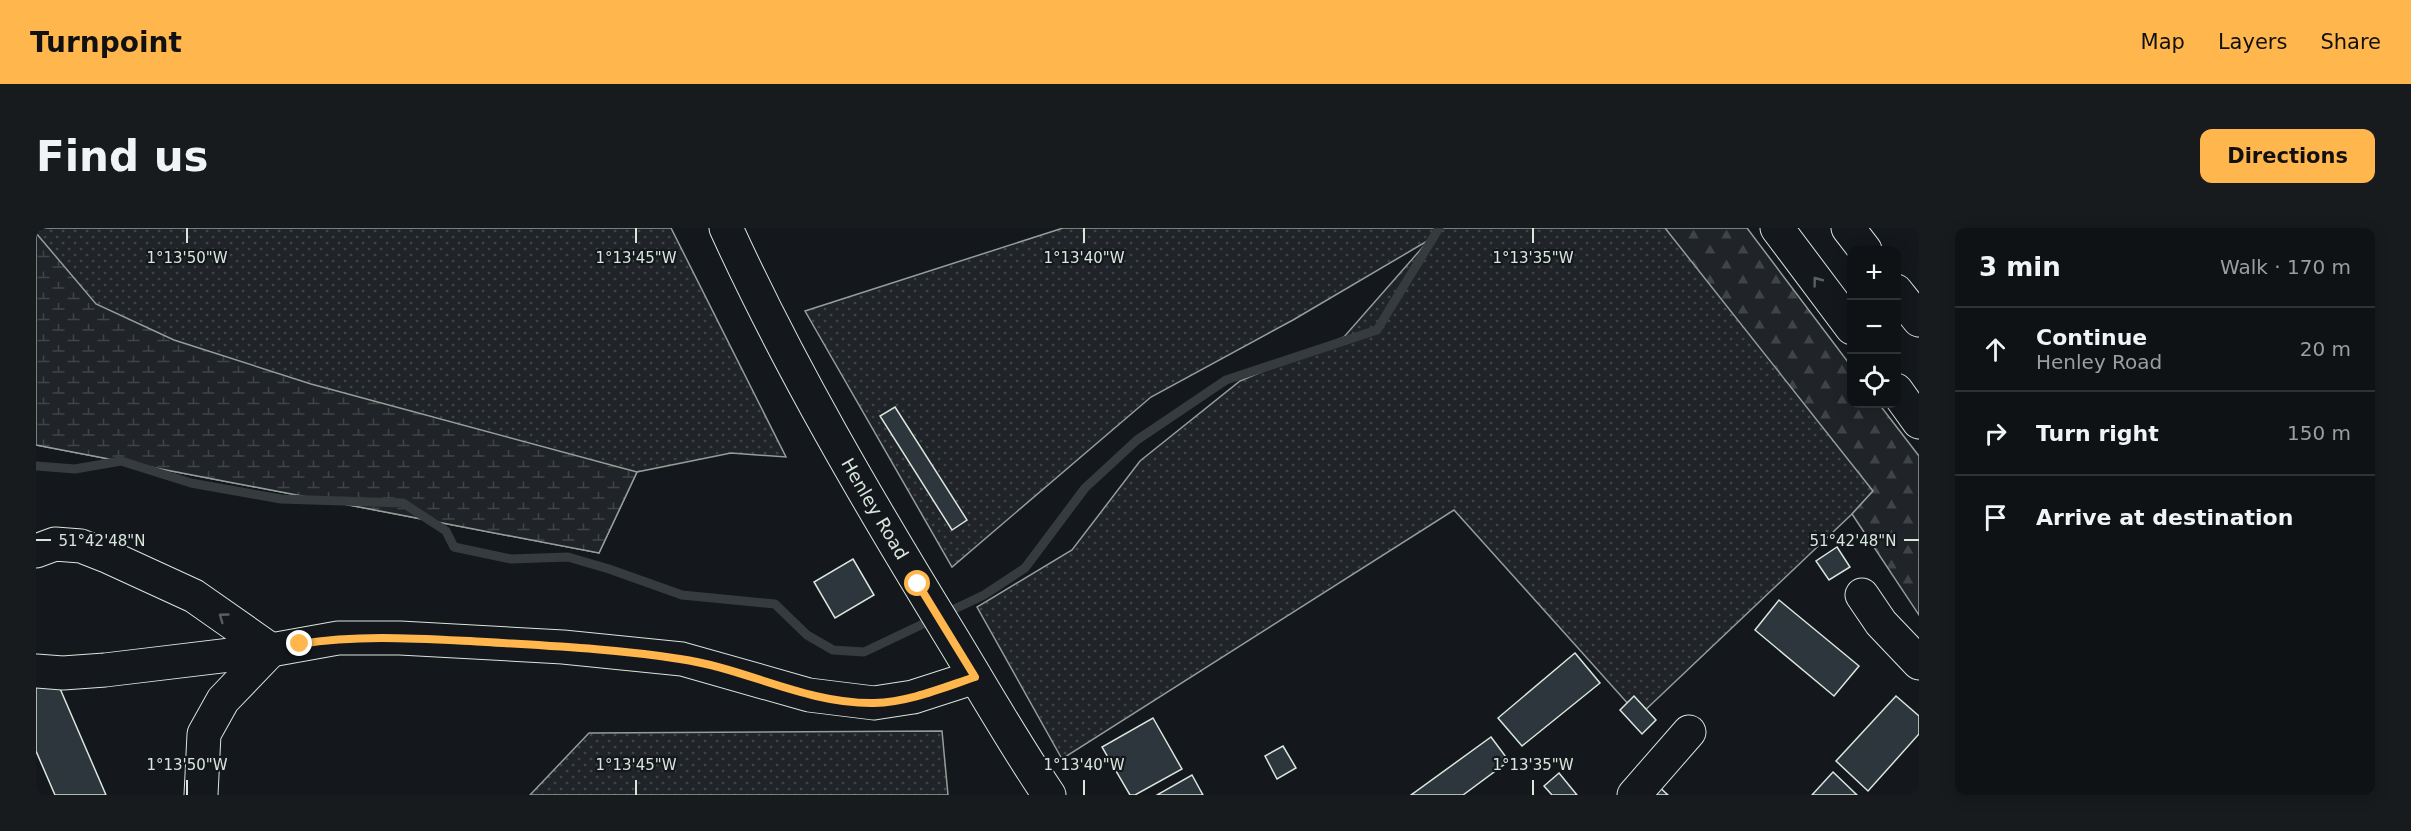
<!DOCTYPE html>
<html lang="en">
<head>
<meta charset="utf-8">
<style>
  body { margin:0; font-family:"DejaVu Sans",sans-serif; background:#181b1e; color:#f1f3f6 }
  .controls { position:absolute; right:18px; top:18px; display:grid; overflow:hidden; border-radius:12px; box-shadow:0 3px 15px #0003 }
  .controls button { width:54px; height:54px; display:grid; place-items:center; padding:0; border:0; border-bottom:2px solid #2f3234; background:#0f1215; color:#f1f3f6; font:30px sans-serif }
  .stop { position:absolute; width:18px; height:18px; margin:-14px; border:4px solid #ffb74d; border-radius:50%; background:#fff }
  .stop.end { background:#ffb74d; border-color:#fff; box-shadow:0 2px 6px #0008 }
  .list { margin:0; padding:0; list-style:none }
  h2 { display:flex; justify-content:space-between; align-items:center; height:78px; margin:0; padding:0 24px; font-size:26px }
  h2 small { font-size:20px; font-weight:400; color:#9b9ea0 }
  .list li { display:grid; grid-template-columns:39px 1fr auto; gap:18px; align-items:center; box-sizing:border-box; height:84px; padding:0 24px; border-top:2px solid #2f3234 }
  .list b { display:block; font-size:22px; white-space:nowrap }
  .list p { margin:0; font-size:20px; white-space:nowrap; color:#9b9ea0 }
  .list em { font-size:20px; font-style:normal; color:#9b9ea0 }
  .icon { flex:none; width:33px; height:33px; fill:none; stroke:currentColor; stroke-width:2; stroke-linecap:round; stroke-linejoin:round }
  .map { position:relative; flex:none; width:1883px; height:567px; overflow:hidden; border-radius:12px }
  header { display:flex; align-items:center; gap:36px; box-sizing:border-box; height:84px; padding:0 30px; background:#ffb74d; color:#111 }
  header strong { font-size:28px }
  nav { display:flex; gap:33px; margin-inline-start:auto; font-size:21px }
  .intro { display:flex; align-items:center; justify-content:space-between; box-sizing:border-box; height:144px; padding:0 36px }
  h1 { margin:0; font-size:42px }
  .button { padding:15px 27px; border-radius:12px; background:#ffb74d; color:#111; font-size:21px; font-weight:700 }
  main { display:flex; gap:36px; padding:0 36px }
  aside { flex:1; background:#0f1215; border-radius:12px; box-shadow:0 3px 15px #0003 }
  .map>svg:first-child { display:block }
  .grass { fill:url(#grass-dots); stroke:#939e99; stroke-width:1.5 }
  .forest { fill:url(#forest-firs); stroke:#939e99; stroke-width:1.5 }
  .wetland { fill:url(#wetland-marsh); stroke:#939e99; stroke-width:1.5 }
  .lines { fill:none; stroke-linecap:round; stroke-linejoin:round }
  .stream { stroke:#363b3e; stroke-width:9 }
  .building { fill:#2c363c; stroke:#d8e6dc; stroke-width:1.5 }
  .minor-casing { stroke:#d8e6dc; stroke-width:35 }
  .major-casing { stroke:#d8e6dc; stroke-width:35 }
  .minor { stroke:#14181c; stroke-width:33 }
  .major { stroke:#14181c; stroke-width:33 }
  .oneway { stroke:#59605f }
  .route { stroke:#ffb74d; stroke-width:8 }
  .ticks { fill:none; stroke:#d8e6dc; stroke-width:2 }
  .labels { text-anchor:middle; stroke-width:4.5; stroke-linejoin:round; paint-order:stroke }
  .street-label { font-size:18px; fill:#d8e6dc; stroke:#14181c }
  .ticks-label { font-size:15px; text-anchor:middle; fill:#d8e6dc; stroke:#14181c; stroke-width:4.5; stroke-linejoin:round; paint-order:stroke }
</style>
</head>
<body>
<header>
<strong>Turnpoint</strong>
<nav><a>Map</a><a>Layers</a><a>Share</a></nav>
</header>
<div class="intro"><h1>Find us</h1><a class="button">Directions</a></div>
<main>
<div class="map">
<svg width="1883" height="567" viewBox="0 0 1883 567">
  <defs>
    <pattern id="grass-dots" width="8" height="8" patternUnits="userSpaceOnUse" patternTransform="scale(1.5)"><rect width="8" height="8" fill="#202428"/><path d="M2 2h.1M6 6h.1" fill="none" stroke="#404447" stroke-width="1.8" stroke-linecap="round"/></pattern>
    <pattern id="forest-firs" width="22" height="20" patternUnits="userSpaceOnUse" patternTransform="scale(1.5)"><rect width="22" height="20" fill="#202428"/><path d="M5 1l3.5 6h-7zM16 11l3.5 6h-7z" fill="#404447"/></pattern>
    <pattern id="wetland-marsh" width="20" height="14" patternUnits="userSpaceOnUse" patternTransform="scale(1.5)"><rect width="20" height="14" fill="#202428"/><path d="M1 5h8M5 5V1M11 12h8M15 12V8" fill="none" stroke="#404447"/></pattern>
  </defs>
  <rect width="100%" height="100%" fill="#14181c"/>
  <g class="grass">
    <polygon points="0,0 635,0 750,229 695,225 601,244 563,325 0,217"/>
    <polygon points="1027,0 1662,0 1837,263 1816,286 1603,488 1418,282 1026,531 941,379 1036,322 1104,233 1204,153 1308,109 1393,12 1257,92 1115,169 916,339 769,83"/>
    <polygon points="906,503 912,567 494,567 553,505"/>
  </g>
  <polygon class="forest" points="1629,0 1711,0 1815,138 1816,176 1843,176 1883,228 1883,387 1816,286 1837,263"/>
  <polygon class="wetland" points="0,5 60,76 138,112 275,156 601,244 563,325 0,217"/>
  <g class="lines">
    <polyline class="stream" points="0,238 39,241 85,233 155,255 245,271 367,275 410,303 418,319 475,331 532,329 573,341 646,367 739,376 771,407 797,422 828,424 948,367 989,340 1049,260 1101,212 1190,152 1341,102 1403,0"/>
  </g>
  <g class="building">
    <polygon points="859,179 931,292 916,302 844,188"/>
    <polygon points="1801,319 1814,339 1793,352 1780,333"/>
    <polygon points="817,331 838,367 799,390 778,354"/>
    <polygon points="1743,372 1823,438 1798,468 1719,402"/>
    <polygon points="1539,425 1564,455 1486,518 1462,490"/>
    <polygon points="19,449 70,567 19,567 0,523 0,458"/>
    <polygon points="1598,468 1620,492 1606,506 1584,482"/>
    <polygon points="1860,468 1883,488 1883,506 1832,563 1800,533"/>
    <polygon points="1117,490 1146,541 1099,567 1094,567 1066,519"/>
    <polygon points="1455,509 1473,533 1427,567 1375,567"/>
    <polygon points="1247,518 1260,540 1241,551 1229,528"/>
    <polygon points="1797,544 1821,567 1776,567"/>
    <polygon points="1523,545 1541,567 1516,567 1508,558"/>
    <polygon points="1156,547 1167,567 1121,567"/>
    <polygon points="1620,556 1632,567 1611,567"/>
  </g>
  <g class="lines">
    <g class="minor-casing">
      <g id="minor">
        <path id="s1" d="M690,0c64,140 142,273 223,405 33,54 64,109 100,162"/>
        <polyline points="0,323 19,316 45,318 73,329 158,368 235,422"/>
        <polyline points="1826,367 1845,395 1883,435"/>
        <polyline points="0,443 27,445 69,442 235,422 302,410 364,410 527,419 646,431 773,467 838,475 877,469 939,449"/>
        <polyline points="165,567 168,506 187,472 235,422"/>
        <polyline points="1598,567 1653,504"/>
      </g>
    </g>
    <g class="major-casing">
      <g id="major">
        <polyline points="1741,0 1816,100"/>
        <polyline points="1812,0 1829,22"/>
        <polyline points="1860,63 1883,92"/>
        <polyline points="1860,162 1883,194"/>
      </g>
    </g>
    <use href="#minor" class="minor"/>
    <use href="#major" class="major"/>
  </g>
  <defs><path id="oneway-chevron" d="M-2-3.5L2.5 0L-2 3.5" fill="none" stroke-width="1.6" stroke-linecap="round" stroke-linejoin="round" transform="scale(1.5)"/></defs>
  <g class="oneway">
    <use href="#oneway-chevron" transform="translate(1781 53) rotate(-127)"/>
    <use href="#oneway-chevron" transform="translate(187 389) rotate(-144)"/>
  </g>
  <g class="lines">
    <path class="route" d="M264,416c62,-10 123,-5 186,-2 64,4 130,7 194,17 65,9 126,45 194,44 35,-1 68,-15 101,-26l-57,-93"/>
  </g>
  <path class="ticks" d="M151,0v15M600,0v15M1048,0v15M1497,0v15M0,312h15M1868,312h15M151,552v15M600,552v15M1048,552v15M1497,552v15"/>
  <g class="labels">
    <g class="street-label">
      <text dy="6" stroke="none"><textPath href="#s1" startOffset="318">Henley Road</textPath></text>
    </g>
  </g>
  <g class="ticks-label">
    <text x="151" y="35">1°13'50"W</text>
    <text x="600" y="35">1°13'45"W</text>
    <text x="1048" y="35">1°13'40"W</text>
    <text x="1497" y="35">1°13'35"W</text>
    <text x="66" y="318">51°42'48"N</text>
    <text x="1817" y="318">51°42'48"N</text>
    <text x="151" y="542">1°13'50"W</text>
    <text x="600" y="542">1°13'45"W</text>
    <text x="1048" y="542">1°13'40"W</text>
    <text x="1497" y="542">1°13'35"W</text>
  </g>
</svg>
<div class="controls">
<button>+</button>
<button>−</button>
<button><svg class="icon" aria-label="locate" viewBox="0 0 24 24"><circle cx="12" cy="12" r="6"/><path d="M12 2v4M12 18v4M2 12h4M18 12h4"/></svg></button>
</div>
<div class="stop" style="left:882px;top:356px"></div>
<div class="stop end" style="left:264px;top:416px"></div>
</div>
<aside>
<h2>3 min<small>Walk · 170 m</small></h2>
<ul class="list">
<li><svg class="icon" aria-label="ahead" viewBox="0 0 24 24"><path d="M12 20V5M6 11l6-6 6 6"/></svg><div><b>Continue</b><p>Henley Road</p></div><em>20 m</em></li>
<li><svg class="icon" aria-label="right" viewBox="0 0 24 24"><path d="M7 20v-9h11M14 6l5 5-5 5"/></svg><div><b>Turn right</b></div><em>150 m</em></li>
<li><svg class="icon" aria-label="arrive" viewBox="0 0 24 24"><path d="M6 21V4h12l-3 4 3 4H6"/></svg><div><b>Arrive at destination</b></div></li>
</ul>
</aside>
</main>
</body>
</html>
